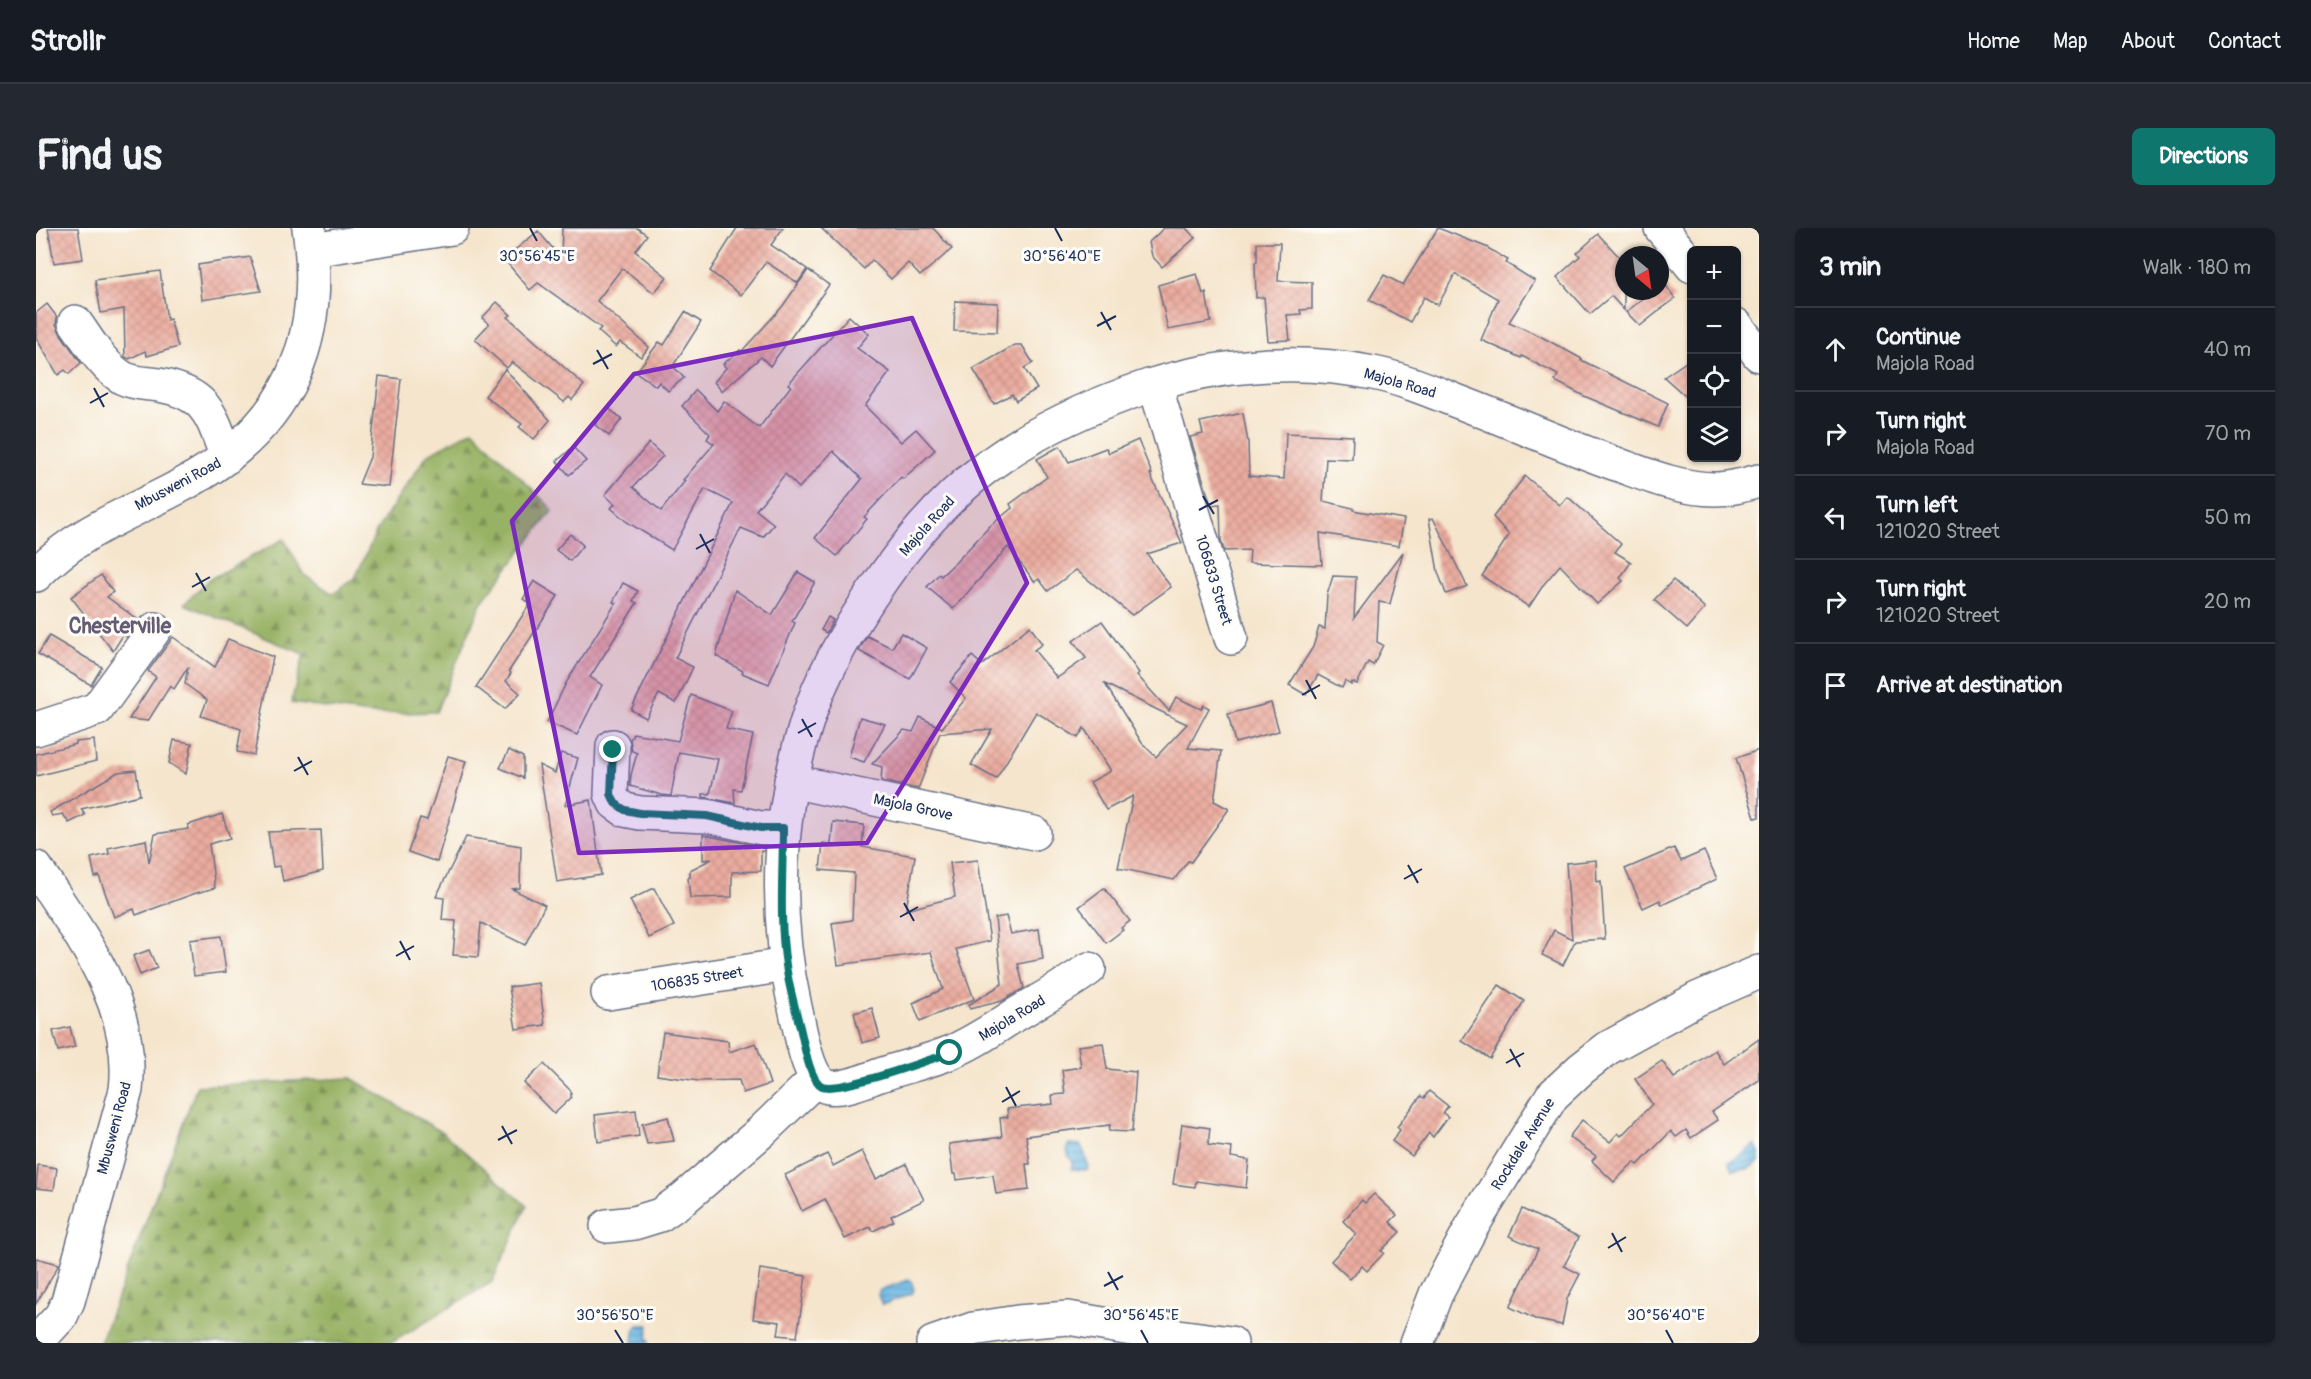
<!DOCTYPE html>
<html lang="en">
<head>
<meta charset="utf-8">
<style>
  body { margin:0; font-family:Pangolin,sans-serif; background:#242831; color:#f1f3f6 }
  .controls { position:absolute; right:18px; top:18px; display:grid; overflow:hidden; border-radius:9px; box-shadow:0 2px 4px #0004 }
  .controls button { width:54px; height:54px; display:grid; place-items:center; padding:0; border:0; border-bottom:2px solid #363941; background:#171b24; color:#f1f3f6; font:30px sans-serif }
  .compass { position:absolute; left:1579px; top:18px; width:54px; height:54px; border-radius:50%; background:#171b24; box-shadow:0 2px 4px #0004; rotate:151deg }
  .stop { position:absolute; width:18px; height:18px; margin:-14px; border:4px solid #0f766e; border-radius:50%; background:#fff }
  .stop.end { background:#0f766e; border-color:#fff; box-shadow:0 2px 6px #0008 }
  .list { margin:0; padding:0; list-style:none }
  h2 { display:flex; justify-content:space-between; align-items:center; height:78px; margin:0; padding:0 24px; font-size:26px }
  h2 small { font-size:20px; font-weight:400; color:#9ea1a6 }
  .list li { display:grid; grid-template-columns:39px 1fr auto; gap:18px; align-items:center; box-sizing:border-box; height:84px; padding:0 24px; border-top:2px solid #363941 }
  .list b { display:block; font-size:22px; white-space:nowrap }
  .list p { margin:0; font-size:20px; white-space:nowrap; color:#9ea1a6 }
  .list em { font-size:20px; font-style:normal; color:#9ea1a6 }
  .icon { flex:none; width:33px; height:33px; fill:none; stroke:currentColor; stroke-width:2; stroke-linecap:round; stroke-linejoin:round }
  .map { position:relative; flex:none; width:1723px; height:1115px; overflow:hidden; border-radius:9px }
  header { display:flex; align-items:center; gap:36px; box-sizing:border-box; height:84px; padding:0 30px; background:#171b24; border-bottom:2px solid #363941 }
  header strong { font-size:28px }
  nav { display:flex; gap:33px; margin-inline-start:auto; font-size:21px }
  .intro { display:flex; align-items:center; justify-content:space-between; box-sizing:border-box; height:144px; padding:0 36px }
  h1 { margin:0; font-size:42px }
  .button { padding:15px 27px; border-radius:9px; background:#0f766e; color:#fff; font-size:21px; font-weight:700 }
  main { display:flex; gap:36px; padding:0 36px }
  aside { flex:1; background:#171b24; border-radius:9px; box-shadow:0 2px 4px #0004 }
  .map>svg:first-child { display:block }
  .forest { fill:url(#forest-firs); stroke:#5a7062; stroke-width:1.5 }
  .water { fill:url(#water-rules); stroke:#4273a0; stroke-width:1.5 }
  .building { fill:url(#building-cross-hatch); fill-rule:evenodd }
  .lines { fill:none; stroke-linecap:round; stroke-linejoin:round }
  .minor-casing { stroke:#676f84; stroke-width:36 }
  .minor { stroke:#fff; stroke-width:33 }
  .route { stroke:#0f766e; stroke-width:8 }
  .marked { fill:#7b2cbf; fill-opacity:0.2; stroke:#7b2cbf; stroke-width:4.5; stroke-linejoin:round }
  .ticks { fill:none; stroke:#1b2f5e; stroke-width:2 }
  .labels { text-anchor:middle; stroke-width:6; stroke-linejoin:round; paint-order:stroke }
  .street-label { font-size:15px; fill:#1b2f5e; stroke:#fdfcf7 }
  .district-label { font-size:21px; font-weight:bold; fill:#645b75; stroke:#fdfcf7 }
  .ticks-label { font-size:15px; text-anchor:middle; fill:#1b2f5e; stroke:#fdfcf7; stroke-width:6; stroke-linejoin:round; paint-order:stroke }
</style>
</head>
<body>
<header>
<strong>Strollr</strong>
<nav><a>Home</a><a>Map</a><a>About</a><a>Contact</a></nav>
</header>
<div class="intro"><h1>Find us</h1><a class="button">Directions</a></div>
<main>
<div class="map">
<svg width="1723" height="1115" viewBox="0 0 1723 1115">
  <defs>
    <pattern id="forest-firs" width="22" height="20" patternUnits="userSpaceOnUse" patternTransform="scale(1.5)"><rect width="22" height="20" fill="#98b265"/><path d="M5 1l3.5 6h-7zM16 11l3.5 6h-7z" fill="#7b9156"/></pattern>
    <pattern id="water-rules" width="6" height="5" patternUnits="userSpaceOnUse" patternTransform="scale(1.5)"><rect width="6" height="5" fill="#69b7e3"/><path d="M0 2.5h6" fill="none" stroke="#5695bb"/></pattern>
    <pattern id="building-cross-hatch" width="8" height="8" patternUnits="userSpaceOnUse" patternTransform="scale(1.5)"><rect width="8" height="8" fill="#ebac9f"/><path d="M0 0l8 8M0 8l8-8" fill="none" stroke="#c9948b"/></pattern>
  </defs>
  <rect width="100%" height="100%" fill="#fdfcf7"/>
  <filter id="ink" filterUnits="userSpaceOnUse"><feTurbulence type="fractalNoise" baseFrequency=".0167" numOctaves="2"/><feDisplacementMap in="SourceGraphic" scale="12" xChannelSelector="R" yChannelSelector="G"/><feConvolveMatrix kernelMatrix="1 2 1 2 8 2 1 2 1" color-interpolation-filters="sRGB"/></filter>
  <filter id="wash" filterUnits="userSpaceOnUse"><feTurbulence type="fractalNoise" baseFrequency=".008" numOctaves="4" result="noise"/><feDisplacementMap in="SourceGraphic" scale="24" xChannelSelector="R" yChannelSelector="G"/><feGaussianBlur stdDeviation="1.35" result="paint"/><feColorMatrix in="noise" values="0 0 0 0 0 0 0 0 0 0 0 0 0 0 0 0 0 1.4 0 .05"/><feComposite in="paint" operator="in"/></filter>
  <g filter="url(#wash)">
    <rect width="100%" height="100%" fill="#f5e5cc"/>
    <g class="forest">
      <polygon points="437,202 517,282 445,375 400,484 334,486 255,475 268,426 148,376 172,352 248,311 268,347 297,366 319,350 342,300 391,227"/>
      <polygon points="315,850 406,904 491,978 456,1054 355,1115 64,1115 161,858"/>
    </g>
    <g class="water">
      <path d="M1033,916l11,1c6,7 5,14 9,22l-2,3 -16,-1 2,-7 -5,-6 -1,-8z"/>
      <polygon points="1719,916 1723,925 1723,934 1712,941 1697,943 1693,934 1705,928"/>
      <polygon points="872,1052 875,1053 878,1061 877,1065 846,1077 842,1067 844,1062"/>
      <polygon points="602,1097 613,1097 611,1110 613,1115 597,1115 598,1104"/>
    </g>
    <g id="blocks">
      <g class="building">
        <polygon points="12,0 42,0 47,31 18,35"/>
        <polygon points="526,0 601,0 611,7 599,23 631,49 618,65 586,40 561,73 613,119 605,129 584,114 580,119 562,103 565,100 502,55 494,62 468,31 502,3 525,30"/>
        <polygon points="701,0 747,0 735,17 771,41 762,55 730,34 705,67 674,43"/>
        <polygon points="785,0 897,0 916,21 884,48 872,35 855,51 836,32 828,41"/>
        <polygon points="1128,0 1150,0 1159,10 1126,39 1116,28 1113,14"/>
        <polygon points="1402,0 1450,19 1472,32 1470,35 1499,53 1473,94 1504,108 1546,131 1545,132 1632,175 1622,199 1548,168 1519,153 1522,147 1486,128 1485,130 1445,112 1462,71 1419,46 1402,77 1388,69 1374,94 1333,72 1348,47 1367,57"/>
        <polygon points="1562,6 1588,34 1588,82 1575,68 1554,86 1521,49 1544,28 1541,25"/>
        <polygon points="1221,15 1244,15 1242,53 1276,54 1276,81 1264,82 1265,86 1251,87 1254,112 1232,113 1228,69 1220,70 1219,34 1221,34"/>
        <polygon points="214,29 225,63 166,72 162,37"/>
        <polygon points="772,42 793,57 734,138 725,129 686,163 678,154 690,140 687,136 704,122 705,124 746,79"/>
        <polygon points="124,43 131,92 134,91 142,119 111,128 109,123 93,131 89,129 88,81 65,85 59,52"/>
        <polygon points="1161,46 1167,66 1170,65 1175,94 1132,102 1122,57"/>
        <polygon points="1628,55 1639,70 1604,98 1590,84 1617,63 1624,63 1624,58"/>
        <polygon points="919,73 962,75 961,104 918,103"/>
        <polygon points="461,74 475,87 472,89 548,157 536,172 533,169 528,174 476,134 471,140 439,111 453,96 446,90"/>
        <polygon points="11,76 21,89 20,96 24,105 45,135 33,146 29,142 22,147 0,110 0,85"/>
        <polygon points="649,84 665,94 637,138 648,150 632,163 623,154 620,158 600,144 623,114 628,117"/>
        <polygon points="813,88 833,106 821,120 854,144 829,178 865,214 880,201 899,222 867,251 865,249 828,289 831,291 801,328 779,310 826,251 797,223 763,260 749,246 720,282 738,296 727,309 705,300 639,430 657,439 640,475 623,466 610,490 595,482 697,275 669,261 636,322 591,294 575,280 579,276 569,267 613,215 627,228 597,259 625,283 649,253 647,252 678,216 671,211 674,206 646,178 660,162 681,183 688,173 723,200 755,158 752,156"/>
        <polygon points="979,117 986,117 997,135 988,140 1001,161 980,173 976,166 958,176 937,141"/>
        <polygon points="1656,130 1656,174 1628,149"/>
        <polygon points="469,141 514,192 498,211 483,199 486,196 449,168"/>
        <polygon points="343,148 365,151 353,259 323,256 334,229"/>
        <polygon points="572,180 586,191 573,208 559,197"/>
        <polygon points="1207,185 1212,214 1213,248 1248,251 1250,205 1317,208 1316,231 1290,230 1287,273 1317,280 1317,282 1368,291 1363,318 1284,305 1286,337 1213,335 1214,322 1188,323 1185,312 1184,276 1175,277 1154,209 1167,206 1164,194"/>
        <polygon points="1102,212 1116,246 1114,246 1146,315 1111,326 1135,359 1096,387 1040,342 1012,363 1003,351 999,354 972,319 917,381 891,359 903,346 905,348 920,334 954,298 976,280 974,276 1011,249 1001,231 1024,218 1033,234 1070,220 1073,225"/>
        <polygon points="537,219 550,233 533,247 521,233"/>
        <polygon points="1489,248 1524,277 1532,269 1585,316 1579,324 1595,334 1584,350 1587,353 1561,376 1524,337 1508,356 1493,379 1446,348 1473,307 1457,289"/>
        <polygon points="1397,290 1431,358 1410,366 1402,344 1393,291"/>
        <polygon points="534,306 547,317 534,333 520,322"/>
        <polygon points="1367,324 1354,376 1343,374 1341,414 1347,417 1337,437 1332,434 1321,456 1316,454 1315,457 1309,453 1306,460 1282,447 1270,467 1253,457 1277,419 1283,399 1289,401 1291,367 1297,348 1320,349 1318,390"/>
        <polygon points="762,344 779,354 756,393 759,395 733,456 706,445 707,443 680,428 699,362 736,387"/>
        <polygon points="65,347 77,364 71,369 102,392 90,409 87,407 77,423 35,369"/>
        <polygon points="1637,352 1669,380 1651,401 1618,372"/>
        <polygon points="498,353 522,368 473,443 475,445 470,453 484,465 469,481 440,459 494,376 487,371"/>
        <polygon points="587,355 602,363 597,373 601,375 554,449 566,457 541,507 511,494 530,455 580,375 577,374"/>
        <polygon points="792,389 797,392 790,405 785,402"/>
        <path d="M1066,393l37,52 -2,2 32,36 7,-14 25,12 3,-4 5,3 -21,40 33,3 -7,50 15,8 -38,53 -3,-1 -14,19 -56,-12 15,-72 -27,14 -16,-28 21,-11 -27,-43 -6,10 -42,-26 -40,67 -25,-14 21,-36 -52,4 -22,56 -37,-8 1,-14 -10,-3 32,-34 9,2 7,-15 22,11 24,-30 -16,-16 22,-26 10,9 48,-39 12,18 -8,6 23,28 29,-20 -13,-17zM1069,456l69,34 13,6 -31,33 -14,-14z"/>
        <polygon points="865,405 891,420 874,451 823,423 831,408 856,420"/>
        <polygon points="13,408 66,439 55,457 2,426"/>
        <polygon points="137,409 179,439 192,411 237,429 218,527 201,524 205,501 165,488 171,472 149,456 152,439 138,461 134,458 112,493 93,491 120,449 112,443"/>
        <polygon points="655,467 696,483 690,501 717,507 705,562 698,561 699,575 667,569 667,566 674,566 682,531 643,524 635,568 626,567 594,558 595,547 601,525 596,523 594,512 597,505 642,513"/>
        <polygon points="1235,475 1243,503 1199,515 1192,486"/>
        <polygon points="824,489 849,496 828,534 813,529"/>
        <polygon points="58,512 60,533 0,548 0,526 40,516 40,514"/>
        <polygon points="138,512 156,515 150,546 133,535"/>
        <polygon points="473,522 487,529 487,550 464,540"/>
        <polygon points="1723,522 1723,589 1719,590 1700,530"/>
        <polygon points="525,525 542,530 529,577 555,572 565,647 521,654 503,537 519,545"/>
        <polygon points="412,528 430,533 401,634 372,624 384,590 391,592"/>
        <polygon points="100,542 104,567 45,581 49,587 33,595 27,586 16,588 14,584 82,544"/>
        <polygon points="186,586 194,610 173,616 179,660 160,665 100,687 98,681 78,689 63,648 59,649 55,630 73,626 72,620 110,612 113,635 119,606 153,601 152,597"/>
        <polygon points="797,594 828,597 826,619 879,628 870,682 919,669 914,635 942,632 954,713 920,721 938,771 884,793 877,775 907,761 895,724 802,737 796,695 816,692 818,645 784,642 787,615 795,616"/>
        <polygon points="285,602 287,643 247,653 244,638 237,639 232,604"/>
        <polygon points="667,607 728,619 728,623 725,623 725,643 696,644 696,669 654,670 652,650 654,649 654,642 676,631 667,632"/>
        <polygon points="430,609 485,618 484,660 476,661 509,677 489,717 445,695 442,729 417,727 420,693 406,692 408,670 400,669"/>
        <polygon points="1638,620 1645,633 1668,623 1681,651 1626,677 1624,672 1607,680 1589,641"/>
        <polygon points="1560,632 1561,654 1565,653 1569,711 1539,713 1527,737 1506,727 1518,702 1536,711 1530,635"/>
        <polygon points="618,660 638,698 613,710 594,672"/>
        <polygon points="1068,660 1094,693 1085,700 1087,702 1070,715 1043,679"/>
        <polygon points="970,688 975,706 1003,701 1007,731 982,736 988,760 966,773 934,781 932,777 966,756 959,690"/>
        <polygon points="185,708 190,744 158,748 154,712"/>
        <polygon points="113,722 121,740 104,747 97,728"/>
        <polygon points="503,755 509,797 480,801 473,759"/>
        <polygon points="1463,757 1488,773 1454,831 1426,813"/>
        <polygon points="836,780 844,810 826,815 818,785"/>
        <polygon points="34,799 39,819 22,823 17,803"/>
        <polygon points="627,804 692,813 693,824 720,815 734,856 707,865 703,852 663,853 621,847"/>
        <polygon points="1723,811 1723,852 1676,884 1682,892 1655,910 1650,902 1640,909 1635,903 1602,937 1598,934 1578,954 1556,933 1560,928 1533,909 1546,892 1574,914 1582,905 1585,908 1616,876 1599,851 1626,833 1638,850 1679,822 1688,836"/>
        <polygon points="1067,815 1071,841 1100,844 1096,904 1073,903 1074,897 990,908 994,936 990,936 993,962 960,966 957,947 921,952 920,946 917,946 913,916 966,909 964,890 972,889 971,881 1017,876 1016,867 1029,866 1026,842 1045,839 1042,818"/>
        <polygon points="508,836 535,863 535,870 518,886 488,855"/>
        <polygon points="1393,863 1412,878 1407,885 1412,889 1397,909 1393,905 1376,928 1356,913 1364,902 1361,899 1385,868 1388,870"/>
        <polygon points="600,882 603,908 562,914 559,887"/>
        <polygon points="632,889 638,913 611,916 606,896"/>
        <polygon points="1146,896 1174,900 1172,917 1196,920 1195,929 1213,932 1210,960 1160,953 1159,959 1137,956"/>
        <polygon points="826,923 840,951 870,936 888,972 855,988 858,993 837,1003 834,999 809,1011 789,971 766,983 749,947 791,926 797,938"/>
        <polygon points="2,937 21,940 18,962 0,960"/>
        <polygon points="1338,966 1361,987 1354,994 1364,1004 1345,1023 1348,1025 1331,1043 1326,1038 1314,1051 1295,1033 1320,1006 1307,993 1326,972 1329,975"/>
        <polygon points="1486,981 1543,1009 1528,1038 1544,1046 1531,1071 1526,1097 1501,1092 1474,1079 1502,1021 1473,1008"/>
        <polygon points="0,1030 23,1036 0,1076"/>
        <polygon points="724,1041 770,1048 761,1109 742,1107 744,1094 717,1091"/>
      </g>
    </g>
  </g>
  <g filter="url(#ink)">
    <use href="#blocks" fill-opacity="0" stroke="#676f84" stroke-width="1.5"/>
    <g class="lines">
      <g class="minor-casing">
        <g id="minor">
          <polyline points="1625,0 1656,38"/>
          <polyline points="276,22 416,0"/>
          <path d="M39,94c14,19 27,44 48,56 12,6 24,5 36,7 50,9 52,31 68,72"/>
          <polyline points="1700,97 1723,127"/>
          <polyline points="1119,157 1195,410"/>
          <path d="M0,347c41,-44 95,-62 146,-90 104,-55 144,-141 127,-257"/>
          <polyline points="0,501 61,481 119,401"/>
          <polyline points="577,518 575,566 579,575 589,582 604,585 671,588 725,600 747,600"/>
          <polyline points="755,553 998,605"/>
          <path d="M0,640c44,67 100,137 90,222l-58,211 -7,15 -13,14"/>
          <path d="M1053,741c-25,18 -51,32 -77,48 -20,13 -41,27 -63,36 -22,9 -46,14 -69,22 -15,5 -36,15 -52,12 -21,-5 -28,-60 -33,-80 -21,-93 -18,-194 12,-286 16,-51 46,-100 76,-143 29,-41 64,-82 105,-112 48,-36 104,-61 161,-80 70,-22 152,-28 224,-13 30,6 58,18 86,29 53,20 106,44 160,63 30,11 63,24 96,24 15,0 29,-4 44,-8"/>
          <polyline points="572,765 750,737"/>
          <polyline points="571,998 598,995 624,987 647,971 725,904 779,852"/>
          <polyline points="897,1115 937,1101 982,1094 1032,1090 1119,1105 1195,1115"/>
          <polyline points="1381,1115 1400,1066 1435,1000 1516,868 1545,841 1572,820 1661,771 1723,744"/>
        </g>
      </g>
      <use href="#minor" class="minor"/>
    </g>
  </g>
  <g class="lines" filter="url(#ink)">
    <path class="route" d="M577,522l-2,44 4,9 10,7 15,3 67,3 54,12h22c0,45 -4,92 3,137 3,24 11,48 16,71 3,13 8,44 20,50 18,7 105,-26 128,-33"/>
  </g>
  <path class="marked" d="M876,90l115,265 -160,260 -288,10 -67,-332 122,-147z"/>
  <path class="ticks" d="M494,0l7,13M1019,0l7,13M1065,84l10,18M1061,98l19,-10M561,122l11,19M557,136l19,-10M58,160l10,19M54,175l18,-10M1167,268l11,18M1163,282l19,-10M664,306l10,19M660,321l18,-10M160,345l10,18M156,359l18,-10M1270,452l10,19M1266,467l18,-10M766,491l10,18M762,505l18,-10M262,529l10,18M258,543l18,-10M1372,637l10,18M1368,651l18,-10M868,675l10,18M864,689l18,-10M364,713l10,19M360,728l18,-10M1474,821l10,18M1470,835l18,-10M970,859l10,19M966,874l18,-11M466,898l10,18M462,912l19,-10M1576,1005l10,19M1572,1020l18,-11M1072,1044l10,18M1068,1058l19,-10M579,1102l8,13M1105,1102l7,13M1630,1102l7,13"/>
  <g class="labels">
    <g class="street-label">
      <text transform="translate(1364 155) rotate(16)" y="5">Majola Road</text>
      <text transform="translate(142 256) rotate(-28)" y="5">Mbusweni Road</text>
      <text transform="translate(891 298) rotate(-48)" y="5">Majola Road</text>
      <text transform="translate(1178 352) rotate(73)" y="5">106833 Street</text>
      <text transform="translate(877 579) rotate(12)" y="5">Majola Grove</text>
      <text transform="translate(661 751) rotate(-9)" y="5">106835 Street</text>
      <text transform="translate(976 790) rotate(-31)" y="5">Majola Road</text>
      <text transform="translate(78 900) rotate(-75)" y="5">Mbusweni Road</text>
      <text transform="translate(1487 916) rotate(-58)" y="5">Rockdale Avenue</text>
    </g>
    <g class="district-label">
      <text x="84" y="405">Chesterville</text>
    </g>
  </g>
  <g class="ticks-label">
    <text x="501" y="33">30°56'45"E</text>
    <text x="1026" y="33">30°56'40"E</text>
    <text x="579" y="1092">30°56'50"E</text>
    <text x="1105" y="1092">30°56'45"E</text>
    <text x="1630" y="1092">30°56'40"E</text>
  </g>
</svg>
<div class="controls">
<button>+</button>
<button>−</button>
<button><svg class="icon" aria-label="locate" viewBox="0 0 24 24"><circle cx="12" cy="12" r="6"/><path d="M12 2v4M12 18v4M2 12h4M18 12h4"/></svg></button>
<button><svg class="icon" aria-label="layers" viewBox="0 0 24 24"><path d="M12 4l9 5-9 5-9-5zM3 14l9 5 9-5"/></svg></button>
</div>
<svg class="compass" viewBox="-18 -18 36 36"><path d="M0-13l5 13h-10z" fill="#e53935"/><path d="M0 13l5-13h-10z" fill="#9ea1a6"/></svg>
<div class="stop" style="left:914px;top:825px"></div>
<div class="stop end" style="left:577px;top:522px"></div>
</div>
<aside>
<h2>3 min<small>Walk · 180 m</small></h2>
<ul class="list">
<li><svg class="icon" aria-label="ahead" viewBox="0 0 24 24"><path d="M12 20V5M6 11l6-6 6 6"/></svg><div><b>Continue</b><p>Majola Road</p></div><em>40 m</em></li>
<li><svg class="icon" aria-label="right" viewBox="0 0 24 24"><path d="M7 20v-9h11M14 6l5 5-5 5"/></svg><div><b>Turn right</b><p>Majola Road</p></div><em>70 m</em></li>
<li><svg class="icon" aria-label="left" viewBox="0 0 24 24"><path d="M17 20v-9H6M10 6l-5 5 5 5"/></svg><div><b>Turn left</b><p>121020 Street</p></div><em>50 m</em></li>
<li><svg class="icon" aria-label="right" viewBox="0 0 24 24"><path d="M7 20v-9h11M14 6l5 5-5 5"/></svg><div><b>Turn right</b><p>121020 Street</p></div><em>20 m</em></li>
<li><svg class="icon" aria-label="arrive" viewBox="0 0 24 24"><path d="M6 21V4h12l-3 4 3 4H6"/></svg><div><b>Arrive at destination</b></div></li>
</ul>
</aside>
</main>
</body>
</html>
